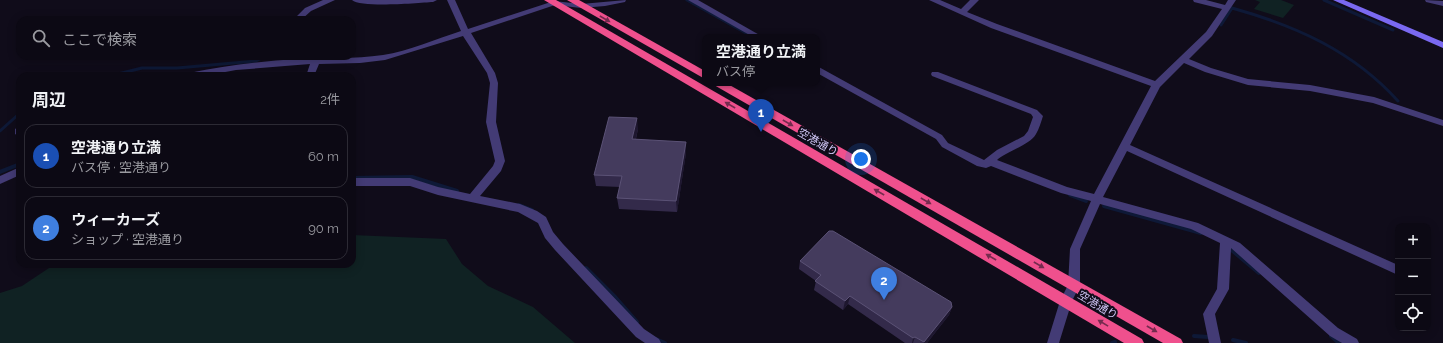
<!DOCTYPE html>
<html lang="ja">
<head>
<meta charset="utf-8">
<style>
  body { margin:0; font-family:Raleway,"Noto Sans JP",sans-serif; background:#15121d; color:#f1f3f6 }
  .controls { position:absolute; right:12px; bottom:12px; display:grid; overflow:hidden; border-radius:8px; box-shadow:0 2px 10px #0003 }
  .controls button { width:36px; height:36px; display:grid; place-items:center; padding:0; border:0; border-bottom:1px solid #2c2a34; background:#0c0914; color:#f1f3f6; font:20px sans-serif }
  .you { position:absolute; left:861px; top:159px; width:14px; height:14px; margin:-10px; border:3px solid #fff; border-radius:50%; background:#1a73e8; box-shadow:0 0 0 6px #1a73e833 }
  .badge { display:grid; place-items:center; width:26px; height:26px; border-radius:50%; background:#14b4dc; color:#fff; font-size:13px; font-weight:700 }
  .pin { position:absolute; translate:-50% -33px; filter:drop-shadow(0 1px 2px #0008) }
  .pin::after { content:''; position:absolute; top:21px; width:14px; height:12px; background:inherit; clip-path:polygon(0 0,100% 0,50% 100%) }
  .popup { position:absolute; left:702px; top:34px; width:118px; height:52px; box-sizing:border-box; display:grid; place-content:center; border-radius:8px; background:#0c0914; filter:drop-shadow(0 1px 3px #0005); font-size:13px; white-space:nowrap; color:#9a9aa0 }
  .popup b { font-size:15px; color:#f1f3f6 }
  .popup::after { content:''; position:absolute; left:50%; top:100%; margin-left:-8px; border:8px solid transparent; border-top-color:#0c0914 }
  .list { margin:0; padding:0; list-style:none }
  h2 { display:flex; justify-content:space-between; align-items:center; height:52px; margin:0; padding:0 16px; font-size:17px }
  h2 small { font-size:13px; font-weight:400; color:#9a9aa0 }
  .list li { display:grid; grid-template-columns:26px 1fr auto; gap:12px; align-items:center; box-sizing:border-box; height:64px; margin:0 8px 8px; padding:0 8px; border:1px solid #2c2a34; border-radius:12px }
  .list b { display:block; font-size:15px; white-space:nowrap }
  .list p { margin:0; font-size:13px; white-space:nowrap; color:#9a9aa0 }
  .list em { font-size:13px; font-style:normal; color:#9a9aa0 }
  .icon { flex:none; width:22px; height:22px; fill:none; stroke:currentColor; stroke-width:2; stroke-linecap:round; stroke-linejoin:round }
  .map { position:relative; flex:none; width:1443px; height:343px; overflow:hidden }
  .search { position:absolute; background:#0c0914; box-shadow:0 2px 10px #0003; left:16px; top:16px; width:340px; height:44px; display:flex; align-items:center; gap:10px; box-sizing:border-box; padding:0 14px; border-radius:12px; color:#9a9aa0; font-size:15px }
  .panel { position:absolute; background:#0c0914; box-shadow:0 2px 10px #0003; left:16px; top:72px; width:340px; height:196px; border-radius:12px }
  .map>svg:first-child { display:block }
  .green { fill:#102223 }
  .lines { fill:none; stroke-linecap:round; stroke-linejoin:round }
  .stream-far1 { stroke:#0e1937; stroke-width:3 }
  .stream { stroke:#0e1937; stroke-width:4 }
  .street { fill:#433b75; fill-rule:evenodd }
  .secondary { fill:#7a69f1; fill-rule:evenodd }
  .highway { fill:#ef508d; fill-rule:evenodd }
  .wall { fill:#332a4a }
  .shaded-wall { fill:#1e172f }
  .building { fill:#443b5d; stroke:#5b5276 }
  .oneway { fill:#742b4e }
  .labels { text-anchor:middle; stroke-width:4; stroke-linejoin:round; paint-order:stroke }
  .street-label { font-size:11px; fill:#d4cafa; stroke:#100c1a }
</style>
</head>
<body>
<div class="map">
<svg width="1443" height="343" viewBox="0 0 1443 343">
  <rect width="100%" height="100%" fill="#100c1a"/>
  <g class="green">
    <polygon points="1255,0 1281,0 1294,5 1283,18 1254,9 1260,2"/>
    <polygon points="352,235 446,239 462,264 488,286 533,307 575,343 0,343 0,293 22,286 55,264 352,264"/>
  </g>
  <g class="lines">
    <g class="stream-far1">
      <polyline points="687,0 753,37"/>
      <polyline points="1324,0 1393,30"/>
      <path d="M1221,25l11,-17c64,18 121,43 166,93"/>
      <polyline points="110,76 142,68 177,68 256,61 265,56"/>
      <polyline points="0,131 20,113"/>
    </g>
    <g class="stream">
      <polyline points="0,172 20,164"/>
      <polyline points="352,178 412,177 457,191"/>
      <polyline points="1070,195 1086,201"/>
      <polyline points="519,205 532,210"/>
      <polyline points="1104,206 1201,233"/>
      <polyline points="1228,247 1259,273"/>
      <polyline points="586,268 616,298 637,322"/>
      <polyline points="1194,336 1208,337"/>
      <polyline points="1331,336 1339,343"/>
      <polyline points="656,339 665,343"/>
      <polyline points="1233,340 1246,343"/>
      <polyline points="1112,343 1115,342"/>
    </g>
    <g class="street">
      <polygon points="323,0 335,0 311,11 301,20 293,20 305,8"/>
      <path d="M352,0h85l-4,2c-15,1 -72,6 -81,-2z"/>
      <path d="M447,0h8l13,29 86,-28 27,3 45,-4 -1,2 -20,4 -24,2 -26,-3 -84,28 24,40 3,10 -2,39 9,39 -4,10 -21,25 40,8 17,7 9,6 7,15 10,12 81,85 15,10 2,4h-16l-9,-6 -81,-87 -10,-12 -7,-15 -20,-11 -80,-17 -28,-9h-58v-8h58l28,9 32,7 23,-28 2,-5 -9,-39 4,-39 -3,-10 -24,-37 -78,24 -25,3 -41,1 -5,12h-8l4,-12 -74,6 -32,6h-19l4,-3c36,-7 72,-12 109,-14 28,-1 56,0 85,-4 26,-4 53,-16 78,-24z"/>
      <polygon points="688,0 698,0 763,37 753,37"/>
      <path d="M929,0h11l21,9 9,-9h9l-12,12 30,12 158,57 51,-49 16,-23 -28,-7 -1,-2h13l19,5 3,-5h8l-24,36 -23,23 22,9 37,11 62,6 64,12 69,23v6l-70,-23 -63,-12 -62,-6 -43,-13 -21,-9 -24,24 -30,58 268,120v10l-271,-124 -24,46 95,26 42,20 98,85 19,11 2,4h-17l-12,-7 -99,-88 -2,41 -14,25 6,29h-12l-6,-29 14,-25 3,-46 -29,-14 -91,-25 -20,45v36l-8,16 -13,42h-12l13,-42 8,-16 2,-36 21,-48 -30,-8 -70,-27 -5,2 -9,-2 -35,-19 -6,-8 -119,-66v-7l125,69 6,8 36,17 13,-10 27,-14 4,-5 5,-14 -2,-3 -99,-38 -1,-2 1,-2h6l99,38 6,6c-2,6 -4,13 -7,18 -6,11 -29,17 -39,26l70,27 27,7 57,-108 -160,-58z"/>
      <polygon points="1425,0 1443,1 1443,6 1426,2"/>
      <polygon points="20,126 20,137 15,134 15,129"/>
      <polygon points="20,167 20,175 0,184 0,176"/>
    </g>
    <polygon class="secondary" points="1333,0 1344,0 1443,42 1443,48"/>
    <g class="highway">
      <polygon points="544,0 556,0 1142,339 1144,343 1124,343"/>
      <polygon points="567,0 579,0 705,71 705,79"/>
      <polygon points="713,83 726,83 1181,339 1183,343 1163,343 714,85"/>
    </g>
  </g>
  <g class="wall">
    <polygon points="638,129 636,139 686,153 677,212 619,209 617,198 620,187 596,186 594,175"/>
    <polygon points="800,261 952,307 949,315 927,343 905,343 848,304 843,310 814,290 816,281 799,269"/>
  </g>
  <g class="shaded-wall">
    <polygon points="637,118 638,129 633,150 632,139"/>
    <polygon points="686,142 686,153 677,212 676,201"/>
    <polygon points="850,296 848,304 843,310 845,301"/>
    <polygon points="952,307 949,315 927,343 923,343"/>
    <polygon points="915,337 913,343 912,343 913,338"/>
  </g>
  <g class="building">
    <polygon points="609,117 637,118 632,139 686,142 676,201 617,198 622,176 594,175"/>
    <polygon points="829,231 833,231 951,302 952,307 924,342 915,337 913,338 850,296 845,301 815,281 821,275 800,261"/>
  </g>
  <defs><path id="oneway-solid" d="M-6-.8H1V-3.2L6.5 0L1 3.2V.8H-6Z"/></defs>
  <g class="oneway">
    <use href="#oneway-solid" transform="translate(605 19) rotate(30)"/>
    <use href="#oneway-solid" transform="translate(730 105) rotate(-150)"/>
    <use href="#oneway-solid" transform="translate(788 123) rotate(30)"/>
    <use href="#oneway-solid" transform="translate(879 192) rotate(-150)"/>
    <use href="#oneway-solid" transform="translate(926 201) rotate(30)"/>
    <use href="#oneway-solid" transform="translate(991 257) rotate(-150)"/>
    <use href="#oneway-solid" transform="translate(1039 265) rotate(30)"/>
    <use href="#oneway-solid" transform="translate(1103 323) rotate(-149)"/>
    <use href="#oneway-solid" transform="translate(1152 329) rotate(30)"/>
  </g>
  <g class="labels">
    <g class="street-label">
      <text transform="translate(818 142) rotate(30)" y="4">空港通り</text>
      <text transform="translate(1098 305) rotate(31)" y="4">空港通り</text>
    </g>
  </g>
</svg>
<div class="controls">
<button>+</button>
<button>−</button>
<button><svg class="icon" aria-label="locate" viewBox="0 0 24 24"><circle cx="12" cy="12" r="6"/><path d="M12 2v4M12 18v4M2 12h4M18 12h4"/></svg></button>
</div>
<div class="you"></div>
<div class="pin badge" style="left:761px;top:132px;background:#1a4fb4">1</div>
<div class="popup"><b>空港通り立満</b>バス停</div>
<div class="pin badge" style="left:884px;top:300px;background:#3f7fe0">2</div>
<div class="search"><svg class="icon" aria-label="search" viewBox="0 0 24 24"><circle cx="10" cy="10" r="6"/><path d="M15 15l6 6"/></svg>ここで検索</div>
<section class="panel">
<h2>周辺<small>2件</small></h2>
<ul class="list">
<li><span class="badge" style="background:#1a4fb4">1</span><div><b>空港通り立満</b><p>バス停 · 空港通り</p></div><em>60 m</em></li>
<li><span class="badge" style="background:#3f7fe0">2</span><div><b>ウィーカーズ</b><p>ショップ · 空港通り</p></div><em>90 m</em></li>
</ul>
</section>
</div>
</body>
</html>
